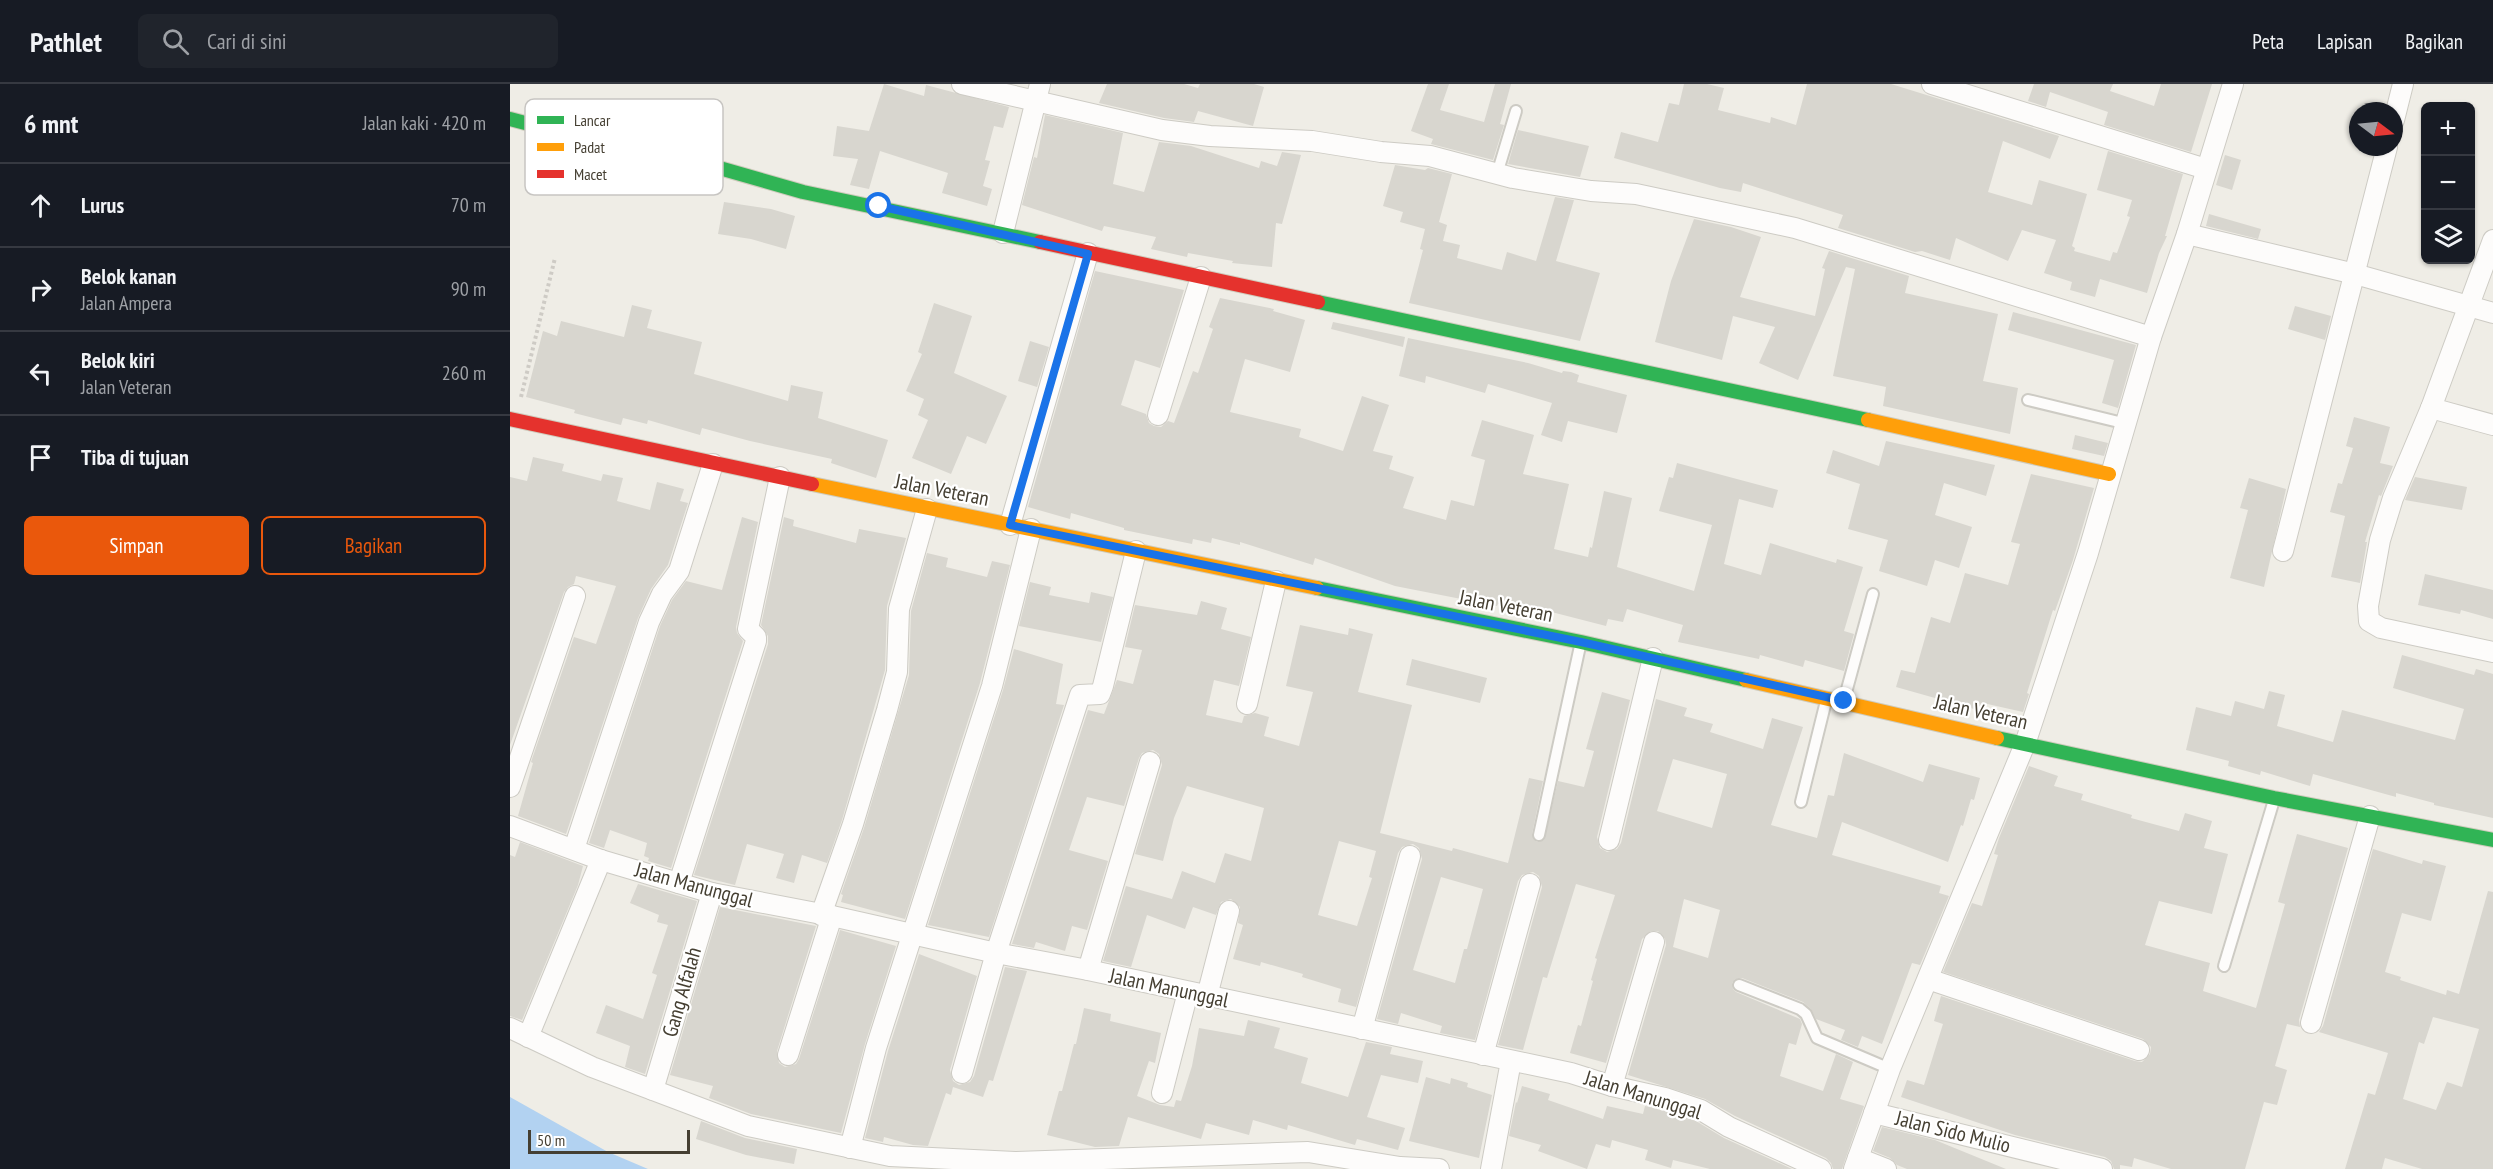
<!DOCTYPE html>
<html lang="id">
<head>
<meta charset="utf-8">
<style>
  body { margin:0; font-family:"PT Sans Narrow",sans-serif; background:#20242c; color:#f1f3f6 }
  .controls { position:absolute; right:18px; top:18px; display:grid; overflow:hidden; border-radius:9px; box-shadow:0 2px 4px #0004 }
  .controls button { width:54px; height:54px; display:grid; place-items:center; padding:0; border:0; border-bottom:2px solid #363941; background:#171b24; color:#f1f3f6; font:30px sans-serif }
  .compass { position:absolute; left:1839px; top:18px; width:54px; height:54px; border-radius:50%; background:#171b24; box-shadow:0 2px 4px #0004; rotate:106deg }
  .scale { position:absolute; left:18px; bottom:15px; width:162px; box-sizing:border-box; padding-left:6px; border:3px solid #453f32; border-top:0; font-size:16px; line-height:21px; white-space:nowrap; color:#453f32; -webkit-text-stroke:4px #fff; paint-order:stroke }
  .stop { position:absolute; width:18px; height:18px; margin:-14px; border:4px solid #1a73e8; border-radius:50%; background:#fff }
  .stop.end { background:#1a73e8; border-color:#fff; box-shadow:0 2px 6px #0008 }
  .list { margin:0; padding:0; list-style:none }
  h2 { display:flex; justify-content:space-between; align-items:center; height:78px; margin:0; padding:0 24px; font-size:26px }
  h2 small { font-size:20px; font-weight:400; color:#9ea1a6 }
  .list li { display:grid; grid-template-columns:39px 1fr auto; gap:18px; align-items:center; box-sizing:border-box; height:84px; padding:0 24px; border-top:2px solid #363941 }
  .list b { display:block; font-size:22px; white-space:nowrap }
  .list p { margin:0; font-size:20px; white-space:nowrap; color:#9ea1a6 }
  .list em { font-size:20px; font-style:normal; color:#9ea1a6 }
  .actions { display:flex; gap:12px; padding:18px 24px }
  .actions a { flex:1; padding:14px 0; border:2px solid #ea580c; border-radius:9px; text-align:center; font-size:21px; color:#ea580c }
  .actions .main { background:#ea580c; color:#fff }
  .icon { flex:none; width:33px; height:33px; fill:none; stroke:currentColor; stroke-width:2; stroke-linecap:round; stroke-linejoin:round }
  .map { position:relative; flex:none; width:1983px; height:1085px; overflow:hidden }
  header { display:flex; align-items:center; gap:36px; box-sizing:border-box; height:84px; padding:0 30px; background:#171b24; border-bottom:2px solid #363941 }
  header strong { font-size:28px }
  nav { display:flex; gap:33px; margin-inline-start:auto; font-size:21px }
  .search { width:420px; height:54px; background:#20242c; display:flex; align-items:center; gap:15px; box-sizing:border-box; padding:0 21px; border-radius:9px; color:#9ea1a6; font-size:22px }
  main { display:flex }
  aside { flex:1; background:#171b24 }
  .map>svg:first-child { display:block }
  .water { fill:#b2d2f1 }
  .building { fill:#d8d6cf; fill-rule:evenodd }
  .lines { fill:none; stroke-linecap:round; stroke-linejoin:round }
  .lane-casing { stroke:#cdcbc4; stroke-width:14 }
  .street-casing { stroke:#cdcbc4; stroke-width:22 }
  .fast-casing { stroke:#cfcbbc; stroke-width:16 }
  .slow-casing { stroke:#cfcbbc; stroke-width:16 }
  .jam-casing { stroke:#cfcbbc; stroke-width:16 }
  .path { stroke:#cecbc5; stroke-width:4; stroke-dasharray:3 3; stroke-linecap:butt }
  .lane { stroke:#fdfcfb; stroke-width:10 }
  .street { stroke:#fdfcfb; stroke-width:20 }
  .fast { stroke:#30b455; stroke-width:14 }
  .slow { stroke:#ff9f0a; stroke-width:14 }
  .jam { stroke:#e5322d; stroke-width:14 }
  .route { stroke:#1a73e8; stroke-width:8 }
  .labels { text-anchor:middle; stroke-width:4.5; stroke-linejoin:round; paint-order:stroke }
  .street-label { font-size:21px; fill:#453f32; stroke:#fff }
  .key { fill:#fff; stroke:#c7c5c2; stroke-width:1.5 }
  .key-label { font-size:16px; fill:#453f32 }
</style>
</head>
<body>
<header>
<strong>Pathlet</strong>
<div class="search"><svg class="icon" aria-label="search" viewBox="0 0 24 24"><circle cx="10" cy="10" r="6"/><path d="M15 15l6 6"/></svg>Cari di sini</div>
<nav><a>Peta</a><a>Lapisan</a><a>Bagikan</a></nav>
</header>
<main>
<aside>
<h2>6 mnt<small>Jalan kaki · 420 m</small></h2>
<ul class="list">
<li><svg class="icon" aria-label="ahead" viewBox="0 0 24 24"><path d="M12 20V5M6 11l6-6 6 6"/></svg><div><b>Lurus</b></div><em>70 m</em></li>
<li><svg class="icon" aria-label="right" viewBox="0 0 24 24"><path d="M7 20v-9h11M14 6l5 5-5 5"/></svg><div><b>Belok kanan</b><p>Jalan Ampera</p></div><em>90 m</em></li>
<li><svg class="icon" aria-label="left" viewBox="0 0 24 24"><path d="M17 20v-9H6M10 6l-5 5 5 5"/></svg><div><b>Belok kiri</b><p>Jalan Veteran</p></div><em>260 m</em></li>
<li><svg class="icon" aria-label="arrive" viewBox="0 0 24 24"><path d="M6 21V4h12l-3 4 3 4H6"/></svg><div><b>Tiba di tujuan</b></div></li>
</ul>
<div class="actions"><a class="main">Simpan</a><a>Bagikan</a></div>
</aside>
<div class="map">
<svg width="1983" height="1085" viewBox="0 0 1983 1085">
  <rect width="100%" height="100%" fill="#efede6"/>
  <polygon class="water" points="0,1013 98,1068 138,1085 0,1085"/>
  <g class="building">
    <polygon points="374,0 414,12 416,1 499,23 493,44 484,42 475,76 480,77 473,102 482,105 477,122 432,109 438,89 370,67 359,105 340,101 348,75 323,72 327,42 359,47"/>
    <polygon points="597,0 674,0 688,4 690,0 744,0 754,3 743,42 688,27 684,38 654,34 589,19"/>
    <polygon points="918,0 939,0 930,26 974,38 985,0 1001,0 990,40 994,41 983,76 921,60 923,55 901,47"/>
    <polygon points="1174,0 1197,0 1214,4 1208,26 1260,39 1261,33 1286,41 1297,0 1381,0 1549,52 1540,75 1493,57 1478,108 1522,121 1529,96 1577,110 1562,162 1565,164 1564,167 1600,177 1603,168 1607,169 1620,133 1617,132 1622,116 1587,106 1598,67 1673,90 1655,152 1657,152 1649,169 1637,209 1590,195 1585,213 1560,206 1562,198 1534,189 1546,156 1512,146 1498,177 1446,154 1440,176 1412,167 1405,168 1328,144 1333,131 1233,99 1231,108 1210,104 1104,74 1111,48 1148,58 1159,19 1169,21"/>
    <polygon points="1524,0 1603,0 1600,7 1644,22 1651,0 1702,0 1681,68 1594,41 1598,28 1540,8 1536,23 1518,17"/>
    <polygon points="535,31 613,49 603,100 634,108 649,58 681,62 749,84 751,77 767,82 772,68 791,71 772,140 766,139 762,183 722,179 723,177 678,169 677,173 641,165 646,153 594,142 592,147 512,121 524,73 527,74"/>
    <polygon points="1008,46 1079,62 1070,93 998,80"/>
    <polygon points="1715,71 1731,76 1722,106 1706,101"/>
    <polygon points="885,81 915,86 918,84 942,90 929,138 937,141 933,157 950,161 947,174 992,186 997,168 1026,177 1045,113 1064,116 1046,177 1090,189 1070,257 899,219 913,166 910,165 915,145 890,138 893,128 873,122"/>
    <polygon points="214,118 261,125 285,132 276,165 241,155 208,150"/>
    <polygon points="1699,130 1751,145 1748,155 1696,142"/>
    <polygon points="1184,135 1221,143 1251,153 1230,213 1305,232 1315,185 1312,184 1319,167 1399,192 1395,209 1488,230 1473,297 1508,304 1500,350 1373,322 1376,303 1323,292 1345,185 1336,183 1288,296 1249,279 1265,243 1223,232 1212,276 1145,258 1161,197"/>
    <polygon points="585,187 674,206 650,284 625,276 611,321 636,330 639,339 644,342 651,343 658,337 664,339 683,287 688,289 703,245 699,243 710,214 764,225 763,227 795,236 780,288 735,275 720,328 791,345 789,353 833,367 852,312 879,321 863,367 883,372 879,385 904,393 893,424 936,436 941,416 964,422 975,376 961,372 972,336 1024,351 1013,390 1059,400 1044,465 1078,473 1080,463 1082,464 1094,407 1122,414 1107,483 1184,507 1202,441 1149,427 1159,393 1163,394 1167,379 1268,406 1263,424 1229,415 1214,480 1251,491 1260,459 1326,479 1327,475 1353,483 1334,547 1344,550 1334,587 1295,576 1293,583 1250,571 1249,575 1168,558 1173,541 1117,525 1113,538 1098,535 1096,542 1026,524 1025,529 988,520 987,522 885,502 805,474 803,481 730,458 730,461 702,454 701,459 683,455 682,460 614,446 614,444 561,429 560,435 518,423"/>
    <polygon points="424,219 462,232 444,289 497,312 476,360 457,352 441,390 402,374 418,336 408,331 414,315 396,307 412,270 408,268"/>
    <polygon points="122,221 142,226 137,244 192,258 184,290 278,317 281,301 313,308 308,334 378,356 366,394 321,379 322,375 240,357 192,344 190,351 138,336 137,340 113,334 111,341 64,329 65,326 16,313 33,247 47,252 51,237 114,253"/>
    <polygon points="1785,222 1821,232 1815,256 1778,245"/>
    <polygon points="1503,228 1626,261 1608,324 1592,319 1604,276 1498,246"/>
    <polygon points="823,238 895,253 893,263 821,245"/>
    <polygon points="898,254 1018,279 1052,289 1053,287 1061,288 1069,291 1067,298 1117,311 1107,349 1058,337 1052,358 1031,351 1042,319 978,300 975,309 916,292 915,299 889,292"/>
    <polygon points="520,257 539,263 527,303 508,297"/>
    <polygon points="1844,333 1880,343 1870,379 1883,382 1871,412 1869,411 1855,458 1857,458 1850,499 1821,493 1835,432 1820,428 1828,399 1832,400 1843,364 1836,362"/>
    <polygon points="1565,351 1598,359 1594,372 1562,365"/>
    <polygon points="1376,357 1485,381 1476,412 1434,399 1425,431 1462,443 1449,484 1425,476 1417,502 1369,487 1378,456 1338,445 1350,400 1316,389 1323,366 1369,382"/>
    <polygon points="23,373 54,380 52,387 91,397 93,390 113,394 107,417 140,426 147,398 174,405 170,417 178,419 158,481 141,505 128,534 56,750 8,732 23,679 21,678 64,553 86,560 106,502 66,492 64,500 58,503 54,508 0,661 0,393 17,397"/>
    <polygon points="1521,390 1584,404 1563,476 1545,527 1543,526 1517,609 1519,610 1513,628 1473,619 1471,627 1386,603 1391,586 1405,589 1421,533 1440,539 1455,489 1498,501 1510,460 1501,458"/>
    <polygon points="1905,393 1957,403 1952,426 1895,416"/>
    <polygon points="1739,394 1776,405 1754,503 1720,494 1738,426 1730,424"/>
    <polygon points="232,433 248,438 226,543 227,549 233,557 161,784 138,777 139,774 134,772 137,759 100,746 94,764 79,759 150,542 162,516 176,497 212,506"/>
    <polygon points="274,433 284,436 283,442 346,459 349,445 396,454 377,522 375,586 332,736 317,779 292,771 284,799 266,794 274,770 237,760 225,801 184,791 258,560 258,552 251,541"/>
    <polygon points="417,469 438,474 436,483 477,493 482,477 500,481 470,599 395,835 331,818 333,811 331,810 354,744 399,591 401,527"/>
    <polygon points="1915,490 1983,506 1983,535 1951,526 1950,530 1908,521"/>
    <polygon points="520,498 541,503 539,511 579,519 581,508 603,513 591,558 509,542"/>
    <path d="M691,517l26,7 -6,21 30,8 -12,49 -25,-6 -8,35 36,8 2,-7 11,-3 14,4 -5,19 35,10 14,-54 -27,-6 14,-61 48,10 1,-7 24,6 -15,58 54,13 -32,128 72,18 1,-3 55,15 21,-85 14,3 -11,53 5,8 7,-2 14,-59 26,6 10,-36 -8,-2 16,-57 28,8 -33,137 3,11 7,4 10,-3 4,-6 35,-144 31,9 -3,8 29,8 -3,8 53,17 9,-31 31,9 -32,98 46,13 11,-43 6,1 10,-43 79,29 6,-18 51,14 -6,22 -3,-1 -8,27 -2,-1 -13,37 -106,-40 -10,33 109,31 -2,7 10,3 -29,69 -8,-2 -30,81 -20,-8 -4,11 -17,-7 4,-10 -29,-11 -5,-10 -8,-7 -61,-24 -7,1 -3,4 1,6 3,3 64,27 2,5 -6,21 -7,-2 -9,33 43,15 13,-37 17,8 -13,37 24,7 -22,63h-9l-2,-6 -5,-5 -91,-42 -30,-17 -77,-24 38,-130 -1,-6 -7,-8h-7l-9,8 -36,124 -36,-10 8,-28 3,1 12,-45 -2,-1 6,-21 -2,-1 20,-63 -39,-11 -29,94 -4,-1 -20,73 -25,-5 44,-158 -3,-11 -6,-4 -11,3 -4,6 -43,159 -35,-7 2,-7 -41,-13 -3,11 -21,-5 45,-160 -3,-11 -6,-4 -11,3 -4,6 -42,154 -18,-5 3,-13 -39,-12 1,-3 -42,-12 -1,4 -27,-7 10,-34 -5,-2 2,-16 -9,-8 -10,3 -5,13 -23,-8 -8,22 -38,-14 -16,52 -28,-6 23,-75 46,13 10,-28 33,12 10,-30 26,8 13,-53 -77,-22 -13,32 -11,43 -28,-7 27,-89 -3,-11 -6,-4 -11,3 -3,5 -15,48 -37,-9 -18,53 39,11 -21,69 -15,-4 -7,25 -29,-9 -2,6 -22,-4 76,-234 16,4 13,-34 16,4 9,-34 -17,-3 10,-42 62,10zM1163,675l54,15 -15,54 -55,-17zM829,757l37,10 -7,26 3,1 -15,48 -39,-11zM931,793l42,12 -16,60h-3l-9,34 -42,-13zM1174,815l36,11 -12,48 -35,-11z"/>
    <polygon points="504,565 553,580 546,620 554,621 479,853 418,841 493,606"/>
    <polygon points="1892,571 1964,591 1966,585 1983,590 1983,734 1924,721 1924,719 1886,709 1886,713 1803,690 1800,702 1751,687 1750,691 1718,682 1719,677 1676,666 1686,623 1721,632 1725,617 1754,625 1759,607 1775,611 1767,642 1823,658 1832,626 1945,656 1954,625 1883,604"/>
    <polygon points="902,575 977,594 970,619 896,601"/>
    <polygon points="1519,682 1548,692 1544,702 1573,710 1571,716 1622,731 1621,734 1669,747 1675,729 1702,737 1694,764 1718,770 1702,830 1649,817 1635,861 1700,879 1693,907 1746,924 1775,820 1768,818 1787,750 1838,764 1789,936 1790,943 1777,940 1765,982 1777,986 1767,1021 1754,1018 1735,1085 1661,1085 1624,1074 1622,1083 1610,1081 1610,1085 1604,1085 1601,1077 1595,1073 1505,1051 1391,1013 1397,996 1414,1001 1433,940 1424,937 1431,912 1625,977 1632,978 1640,970 1641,963 1633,955 1433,888 1462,819 1472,822 1488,771 1484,770 1489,754"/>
    <polygon points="10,758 73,782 68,801 12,936 0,932 0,771 5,773"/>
    <path d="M1863,765l49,15 1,-4 23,6 -15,55 -29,-8 -17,59 16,5 -1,3 46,15 1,-5 12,4 29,-103 5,1v277h-71l-37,-11 -3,11h-37l23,-76 7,2 13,-42 -69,-21 4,-6zM1923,933l46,12 -17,58 -15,-5 -11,28 -33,-11 16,-57 5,2z"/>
    <polygon points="128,800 187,817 135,990 115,983 120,962 86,949 96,921 133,935 147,891 142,889 158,841 147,838 149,831 120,819"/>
    <polygon points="210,823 306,842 267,967 269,979 275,983 286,980 289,975 330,846 386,862 355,960 331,1049 241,1030 199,1014 203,1002 160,991"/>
    <polygon points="409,870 467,892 440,986 443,997 449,1001 460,998 464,992 495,883 517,887 483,997 479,996 473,1013 443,1003 441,1011 436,1009 418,1062 403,1061 374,1053 373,1058 355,1054 378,967"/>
    <polygon points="574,924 601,930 600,937 651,949 645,979 639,977 627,1012 650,1021 664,1023 666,1016 671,1017 682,982 689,944 734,952 738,936 770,944 764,964 798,974 791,999 838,1013 856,958 882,963 880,970 913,977 908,999 871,991 857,1033 895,1044 888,1066 847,1055 845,1061 778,1041 777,1046 743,1036 739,1051 696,1039 691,1055 618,1033 609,1062 585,1063 537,1051 549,1007 552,1007 564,960 566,960"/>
    <polygon points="916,993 940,1000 941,994 958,999 957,1003 982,1011 969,1074 899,1057"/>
    <polygon points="1012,1002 1040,1010 1038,1016 1093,1035 1097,1022 1133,1030 1135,1022 1152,1026 1186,1037 1214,1054 1282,1085 1200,1085 1163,1076 1161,1084 1135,1076 1138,1066 1102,1056 1100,1064 1086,1060 1077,1085 1028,1067 1031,1061 999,1052 1006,1018 1007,1019"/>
    <polygon points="191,1037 235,1054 287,1065 284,1080 236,1071 186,1055"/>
    <polygon points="1372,1043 1425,1056 1496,1085 1397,1085 1387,1081 1380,1074 1363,1067"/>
  </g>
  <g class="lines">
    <g class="lane-casing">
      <g id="lane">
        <polyline points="987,90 1006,27"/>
        <polyline points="1518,316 1617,340"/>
        <polyline points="1334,616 1363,510"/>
        <polyline points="1291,718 1316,617"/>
        <polyline points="1029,751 1070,562"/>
        <polyline points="1714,882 1764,716"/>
        <polyline points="1229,901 1290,925 1296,930 1307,954 1380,985"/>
      </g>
    </g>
    <g class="street-casing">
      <g id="street">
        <polyline points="452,0 652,46 700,52 802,57 871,68 920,72 1003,94 1081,107 1126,110 1285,144 1641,253"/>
        <polyline points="1422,0 1696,85"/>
        <polyline points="1884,36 1893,0"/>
        <polyline points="493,149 530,0"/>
        <polyline points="1677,150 1845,190 1983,229"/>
        <polyline points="1983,156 1921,324 1883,414 1870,456 1858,522 1859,537 1871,544 1983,568"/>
        <polyline points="1921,324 1983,341"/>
        <polyline points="648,331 691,193"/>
        <polyline points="500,441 578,169"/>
        <polyline points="1773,467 1877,63"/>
        <polyline points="737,620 766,497"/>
        <polyline points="0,703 65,512"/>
        <polyline points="0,742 91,776 202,809 322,832 486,869 578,886 1061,989 1102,1002 1155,1014 1191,1026 1219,1043 1311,1085"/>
        <polyline points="1099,756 1143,574"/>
        <polyline points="64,765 139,538 152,510 169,487 203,380"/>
        <polyline points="169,799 246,557 246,553 238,545 270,393"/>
        <polyline points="311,831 343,740 377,626 387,588 389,525 417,425"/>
        <polyline points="578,886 640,678"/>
        <polyline points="1418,895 1629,966"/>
        <polyline points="697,912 719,827"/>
        <polyline points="1801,939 1860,732"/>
        <polyline points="0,944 82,983 238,1042 380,1072 505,1078 798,1068 890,1083 929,1085"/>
        <polyline points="852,945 900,772"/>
        <polyline points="18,953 91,776"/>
        <polyline points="278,971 322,832"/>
        <polyline points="973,971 1020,800"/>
        <polyline points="452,989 486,869 570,611 590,610 593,602 626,467"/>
        <polyline points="1102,1002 1144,858"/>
        <polyline points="143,1006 202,809"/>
        <polyline points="652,1009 678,908"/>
        <polyline points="1364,1029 1592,1085"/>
        <polyline points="340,1064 366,964 482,602 521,445"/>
        <polyline points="1348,1074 1376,1085"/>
        <polyline points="981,1085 1001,977"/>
        <polyline points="1344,1085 1380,985 1515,660 1578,469 1641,253 1677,150 1723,0"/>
      </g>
    </g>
    <g class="fast-casing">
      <g id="fast">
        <polyline points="0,35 141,72 192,79 293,108 530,158"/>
        <polyline points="808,218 1358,336"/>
        <polyline points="807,504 1071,558 1236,596"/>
        <polyline points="1487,654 1764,714 1983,756"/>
      </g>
    </g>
    <g class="slow-casing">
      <g id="slow">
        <polyline points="1358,336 1599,390"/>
        <polyline points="302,400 807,504"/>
        <polyline points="1236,596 1487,654"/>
      </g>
    </g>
    <g class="jam-casing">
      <g id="jam">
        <polyline points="530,158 808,218"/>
        <polyline points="0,335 302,400"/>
      </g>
    </g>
    <polyline class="path" points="11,313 45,174"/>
    <use href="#lane" class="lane"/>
    <use href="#street" class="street"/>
    <use href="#fast" class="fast"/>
    <use href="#slow" class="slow"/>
    <use href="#jam" class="jam"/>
  </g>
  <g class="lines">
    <polyline class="route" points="369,122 578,170 500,441 1071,558 1334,617"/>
  </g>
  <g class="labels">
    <g class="street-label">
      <text transform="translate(432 406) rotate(11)" y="7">Jalan Veteran</text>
      <text transform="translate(996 522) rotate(11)" y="7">Jalan Veteran</text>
      <text transform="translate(1471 628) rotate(13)" y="7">Jalan Veteran</text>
      <text transform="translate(184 801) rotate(15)" y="7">Jalan Manunggal</text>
      <text transform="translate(659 904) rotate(12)" y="7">Jalan Manunggal</text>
      <text transform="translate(172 908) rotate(-74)" y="7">Gang Alfalah</text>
      <text transform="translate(1133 1011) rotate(17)" y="7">Jalan Manunggal</text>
      <text transform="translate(1443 1048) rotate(14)" y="7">Jalan Sido Mulio</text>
    </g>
  </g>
  <rect x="15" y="15" width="198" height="96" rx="9" class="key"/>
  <rect x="27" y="32" width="27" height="8" fill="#30b455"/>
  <rect x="27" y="59" width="27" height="8" fill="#ff9f0a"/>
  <rect x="27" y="86" width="27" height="8" fill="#e5322d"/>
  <g class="key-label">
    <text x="64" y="42">Lancar</text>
    <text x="64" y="69">Padat</text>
    <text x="64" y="96">Macet</text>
  </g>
</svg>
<div class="controls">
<button>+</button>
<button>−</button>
<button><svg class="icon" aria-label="layers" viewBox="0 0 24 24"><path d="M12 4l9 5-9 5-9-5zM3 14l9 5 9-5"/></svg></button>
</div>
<svg class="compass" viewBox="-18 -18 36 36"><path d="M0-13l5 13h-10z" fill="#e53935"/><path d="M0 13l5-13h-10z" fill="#9ea1a6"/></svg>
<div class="scale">50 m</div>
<div class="stop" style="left:369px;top:122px"></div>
<div class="stop end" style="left:1334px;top:617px"></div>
</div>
</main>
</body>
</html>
